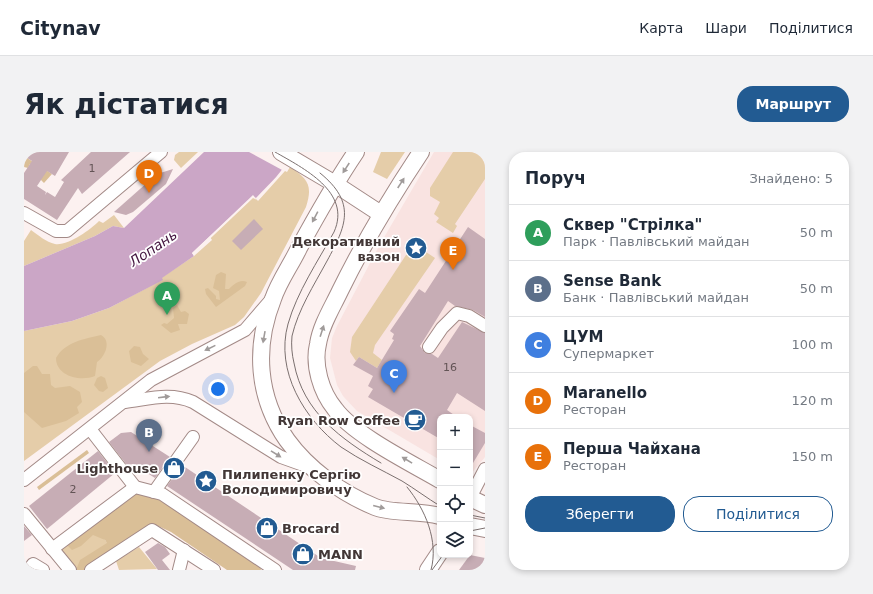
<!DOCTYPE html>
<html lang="uk">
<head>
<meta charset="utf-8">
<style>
  body { margin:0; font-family:"DejaVu Sans",sans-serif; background:#f2f2f3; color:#1f2937 }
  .controls { position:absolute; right:12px; bottom:12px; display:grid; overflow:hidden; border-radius:8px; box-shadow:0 2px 6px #0003 }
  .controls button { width:36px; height:36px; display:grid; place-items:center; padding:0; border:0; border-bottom:1px solid #e0e1e3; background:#fff; color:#1f2937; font:20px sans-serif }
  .you { position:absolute; left:194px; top:237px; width:14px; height:14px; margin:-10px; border:3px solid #fff; border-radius:50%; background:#1a73e8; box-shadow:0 0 0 6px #1a73e833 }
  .badge { display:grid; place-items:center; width:26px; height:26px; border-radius:50%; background:#225b92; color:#fff; font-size:13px; font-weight:700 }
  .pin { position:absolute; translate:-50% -33px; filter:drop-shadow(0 1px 2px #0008) }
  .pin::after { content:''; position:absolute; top:21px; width:14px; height:12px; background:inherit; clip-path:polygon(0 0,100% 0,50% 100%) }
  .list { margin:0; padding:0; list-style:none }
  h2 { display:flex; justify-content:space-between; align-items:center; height:52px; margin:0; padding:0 16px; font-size:17px }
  h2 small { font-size:13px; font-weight:400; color:#747a83 }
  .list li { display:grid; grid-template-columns:26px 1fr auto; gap:12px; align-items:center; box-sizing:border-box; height:56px; padding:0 16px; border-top:1px solid #e0e1e3 }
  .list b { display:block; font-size:15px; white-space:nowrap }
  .list p { margin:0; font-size:13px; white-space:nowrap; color:#747a83 }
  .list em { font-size:13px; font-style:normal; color:#747a83 }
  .actions { display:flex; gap:8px; padding:12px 16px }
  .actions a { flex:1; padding:9px 0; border:1px solid #225b92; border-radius:16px; text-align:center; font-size:14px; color:#225b92 }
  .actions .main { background:#225b92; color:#fff }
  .icon { flex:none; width:22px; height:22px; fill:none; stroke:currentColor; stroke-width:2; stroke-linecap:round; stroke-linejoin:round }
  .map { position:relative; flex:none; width:461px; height:418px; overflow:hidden; border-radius:16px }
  header { display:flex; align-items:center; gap:24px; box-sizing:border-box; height:56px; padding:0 20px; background:#fff; border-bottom:1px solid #e0e1e3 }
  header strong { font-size:19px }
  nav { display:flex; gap:22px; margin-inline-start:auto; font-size:14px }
  .intro { display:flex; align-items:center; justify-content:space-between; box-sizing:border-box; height:96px; padding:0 24px }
  h1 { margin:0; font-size:28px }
  .button { padding:10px 18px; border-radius:16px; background:#225b92; color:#fff; font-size:14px; font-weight:700 }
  main { display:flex; gap:24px; padding:0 24px }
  aside { flex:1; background:#fff; border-radius:16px; box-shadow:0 2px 6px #0003 }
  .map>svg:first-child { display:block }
  .built { fill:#f9e3e1 }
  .green { fill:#e5cda9 }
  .forest { fill:#dabf97 }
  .water { fill:#cba6c6 }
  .pier { fill:#fcf1f0 }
  .building { fill:#c7adb5 }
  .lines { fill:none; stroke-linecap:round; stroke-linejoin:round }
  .minor-casing { stroke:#a38a87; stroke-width:14 }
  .major-casing { stroke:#a38a87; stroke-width:18 }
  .minor { stroke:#fff; stroke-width:12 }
  .major { stroke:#fff; stroke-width:16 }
  .tram { stroke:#7b706f; stroke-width:1 }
  .oneway { fill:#a09b9a }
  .labels { text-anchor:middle; stroke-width:3.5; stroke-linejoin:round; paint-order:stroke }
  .number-label { font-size:11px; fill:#635456 }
  .poi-label { font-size:13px; font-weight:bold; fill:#423736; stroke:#fff; text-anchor:end }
  .water-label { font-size:14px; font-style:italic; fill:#43153f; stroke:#fff }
</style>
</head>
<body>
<header>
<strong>Citynav</strong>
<nav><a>Карта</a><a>Шари</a><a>Поділитися</a></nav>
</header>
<div class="intro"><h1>Як дістатися</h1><a class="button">Маршрут</a></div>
<main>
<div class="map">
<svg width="461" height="418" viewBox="0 0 461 418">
  <rect width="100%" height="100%" fill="#fcf1f0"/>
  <polygon class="built" points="410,0 461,0 461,305 446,323 446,265 416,265 416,308 333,259 319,244 313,233 306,206 308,186 313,174 355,94"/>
  <g class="green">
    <polygon points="155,0 174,0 157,16 150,8 151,3"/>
    <polygon points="357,0 381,0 363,27 349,20"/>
    <polygon points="429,0 461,0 461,27 431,72 433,74 429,81 412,70 415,66 410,62 416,50 406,44 406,36"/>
    <path d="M266,15c18,12 23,18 16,40l-45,86 -17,24 -9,8 -43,19 -32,17 -136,100v-130l48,-10 37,-13 53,-28 -1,-2 33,-22 18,-16 -2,-3 43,-42 5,6 27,-30 2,1z"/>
    <path d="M90,63l10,13 -11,-2 -18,10 -71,30v-25l7,-11c7,5 15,12 24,14 13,2 35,-14 44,-23l4,2z"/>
    <polygon points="396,96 411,106 351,193 349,201 358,208 353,216 335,205 332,209 326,200 328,185 382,103 388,98 393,101"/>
    <polygon points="68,372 89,398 52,418 35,396"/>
    <polygon points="115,395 133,417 95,418 92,409"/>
  </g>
  <g class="forest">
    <polygon points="0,4 28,22 20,31 17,28 6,12 4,16 0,15"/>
    <path d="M197,120l5,2 -1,15h4c5,-5 11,-10 18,-7l-2,4 -29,21 -10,-13 -1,-5 3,-1 8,8v3l4,1 -1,-9 -6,-3 3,-13z"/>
    <polygon points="153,153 157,160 161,159 165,162 163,172 154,172 156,178 147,181 137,173 140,171 143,172 150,166 149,156"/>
    <path d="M77,183c11,6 4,22 -4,27l-2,14c-15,6 -39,0 -39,-18 9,-16 28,-19 45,-23z"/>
    <polygon points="110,194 116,195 119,202 125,207 117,214 107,210 105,199"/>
    <polygon points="9,214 13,214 18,222 26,222 27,233 31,236 46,234 56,240 58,250 53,255 55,261 42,269 18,276 0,260 0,221"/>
    <polygon points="77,224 81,226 84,236 79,240 75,239 70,233 73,226"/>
    <polygon points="63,298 65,301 15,338 13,335"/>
    <polygon points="113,340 138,347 235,411 237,418 203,418 147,380 132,373 104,386 61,418 52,418 56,408 83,391 81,388 69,383 57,394 48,398 43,393 48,386"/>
  </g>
  <path class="water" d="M180,0h87c-6,19 -22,32 -35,46l-3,-2 -61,57 2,3 -32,22 1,2 -54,28 -37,13 -48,10v-65l71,-30 18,-10 11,2z"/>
  <g class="pier">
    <polygon points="225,0 269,0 266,10 260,19"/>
    <polygon points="229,43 233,48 229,46 171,101 170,104 168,101"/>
  </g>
  <g class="building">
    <polygon points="0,0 45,0 31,24 23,19 13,34 22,40 21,43 23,40 31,45 40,30 37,28 67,0 106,0 58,42 54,36 33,68 0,47 0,21 8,9 0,4"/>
    <polygon points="149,17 142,32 109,60 102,63 90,60 133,22"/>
    <polygon points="230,67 239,77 217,98 208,89"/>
    <polygon points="444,75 461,87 461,165 449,158 431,154 424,149 396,194 401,201 408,202 414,206 438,170 461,181 461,259 433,241 423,258 433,265 416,265 416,287 344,245 349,237 344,234 349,224 329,213 335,205 353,216 370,188 368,187 370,182 366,179 395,137 401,141"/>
    <polygon points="446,273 461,281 461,291 446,316"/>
    <polygon points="107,280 146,305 131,326 109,312 103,313 85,290 97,281"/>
    <polygon points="74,299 91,321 23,377 5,354"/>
    <polygon points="158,313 297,406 332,414 331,418 269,418 143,334"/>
    <polygon points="0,374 8,383 0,389"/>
    <polygon points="134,391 141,395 146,402 138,408 146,418 134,418 121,400"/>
    <polygon points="446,403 461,406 461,418 435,418"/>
  </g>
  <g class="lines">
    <g class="minor-casing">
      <g id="minor">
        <polyline points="0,61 32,79 43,79 137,0"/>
        <polyline points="405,195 418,176 433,161 445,164 461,174"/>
        <path d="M101,250c24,-3 45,-10 68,0l88,55 28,10"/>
        <polyline points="66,277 111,335"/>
        <polyline points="0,328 127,228 221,178 246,149"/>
        <polyline points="130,340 169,285"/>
        <polyline points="446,346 461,317"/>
        <polyline points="0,362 46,418"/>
        <polyline points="28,397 111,335 138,342 251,418"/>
        <polyline points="5,418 9,412 19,418"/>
        <polyline points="67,418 128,378 190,418"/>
        <polyline points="155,418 160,398"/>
      </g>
    </g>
    <g class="major-casing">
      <g id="major">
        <polyline points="257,0 311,32 357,62"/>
        <path d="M332,0c-21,31 -39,63 -57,96 -8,17 -20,33 -26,51 -19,48 -16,98 14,141 21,29 54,53 88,67 17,7 44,3 65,9"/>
        <path d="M397,0c-30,45 -57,90 -81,139 -8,17 -19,34 -22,53 -5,21 3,48 17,65 19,26 76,54 105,71"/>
        <polyline points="446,346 461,353"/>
        <polyline points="446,374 461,377"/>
        <polyline points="404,418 416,400"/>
      </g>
    </g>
    <use href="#minor" class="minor"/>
    <use href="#major" class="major"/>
    <g class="tram">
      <path d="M251,0c28,16 77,40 59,80 -16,29 -37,60 -46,92 -13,47 16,95 53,123 19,13 41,23 61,34 13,8 25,17 38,25"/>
      <path d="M296,21c37,30 26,53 7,88 -13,24 -29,49 -35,75 -1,9 0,19 2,27 9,49 47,76 87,100"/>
      <path d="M383,335c18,22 32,54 24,83"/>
      <polyline points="446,363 461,366"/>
      <polyline points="446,379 461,376"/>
      <polyline points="408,418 419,403"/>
    </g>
  </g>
  <defs><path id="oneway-solid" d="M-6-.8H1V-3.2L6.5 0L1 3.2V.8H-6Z"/></defs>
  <g class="oneway">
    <use href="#oneway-solid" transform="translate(322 16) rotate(123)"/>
    <use href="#oneway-solid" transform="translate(377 31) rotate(-57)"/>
    <use href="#oneway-solid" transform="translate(291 65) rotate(118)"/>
    <use href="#oneway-solid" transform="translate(298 179) rotate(-72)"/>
    <use href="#oneway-solid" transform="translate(240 185) rotate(100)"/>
    <use href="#oneway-solid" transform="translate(186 196) rotate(154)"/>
    <use href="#oneway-solid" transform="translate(140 245) rotate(-7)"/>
    <use href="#oneway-solid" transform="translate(252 302) rotate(32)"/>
    <use href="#oneway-solid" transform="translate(383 308) rotate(-149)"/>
    <use href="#oneway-solid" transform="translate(355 355) rotate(14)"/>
  </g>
  <defs>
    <g id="sight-disc" transform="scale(1.15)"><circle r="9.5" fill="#225b92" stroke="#fff"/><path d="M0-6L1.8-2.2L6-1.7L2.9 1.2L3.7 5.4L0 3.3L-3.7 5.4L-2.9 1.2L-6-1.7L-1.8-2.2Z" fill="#fff"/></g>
    <g id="cafe-disc" transform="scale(1.15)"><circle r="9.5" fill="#225b92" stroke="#fff"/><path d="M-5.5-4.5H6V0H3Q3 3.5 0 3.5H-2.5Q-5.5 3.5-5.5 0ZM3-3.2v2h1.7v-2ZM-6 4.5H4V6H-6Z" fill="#fff"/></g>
    <g id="shop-disc" transform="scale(1.15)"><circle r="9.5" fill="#225b92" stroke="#fff"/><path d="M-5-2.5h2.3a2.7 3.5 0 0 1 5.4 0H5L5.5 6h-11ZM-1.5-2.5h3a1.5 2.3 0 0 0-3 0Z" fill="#fff"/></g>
  </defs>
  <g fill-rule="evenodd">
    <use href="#sight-disc" x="392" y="96"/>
    <use href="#cafe-disc" x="391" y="268"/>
    <use href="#shop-disc" x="150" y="316"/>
    <use href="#sight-disc" x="182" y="329"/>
    <use href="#shop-disc" x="243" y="376"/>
    <use href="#shop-disc" x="279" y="402"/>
  </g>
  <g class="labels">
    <g class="number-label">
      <text x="68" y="20">1</text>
      <text x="426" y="219">16</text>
      <text x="49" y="341">2</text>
    </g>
    <g class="poi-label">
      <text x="376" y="94">Декоративний<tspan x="376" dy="15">вазон</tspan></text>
      <text x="376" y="273">Ryan Row Coffee</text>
      <text x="134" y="321">Lighthouse</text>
      <text x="198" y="327" text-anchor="start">Пилипенку Сергію<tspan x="198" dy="15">Володимировичу</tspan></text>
      <text x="258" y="381" text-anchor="start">Brocard</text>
      <text x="294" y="407" text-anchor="start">MANN</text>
    </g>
    <g class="water-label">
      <text transform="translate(129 96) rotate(-34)" y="5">Лопань</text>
    </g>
  </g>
</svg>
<div class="controls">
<button>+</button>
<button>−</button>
<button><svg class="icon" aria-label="locate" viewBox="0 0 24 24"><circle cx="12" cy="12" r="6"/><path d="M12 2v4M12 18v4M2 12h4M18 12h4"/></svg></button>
<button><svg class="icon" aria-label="layers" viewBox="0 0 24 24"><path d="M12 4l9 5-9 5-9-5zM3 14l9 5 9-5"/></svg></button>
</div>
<div class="you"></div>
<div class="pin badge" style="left:143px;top:163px;background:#2e9e5b">A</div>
<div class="pin badge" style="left:125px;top:300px;background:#5c6f8a">B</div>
<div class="pin badge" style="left:370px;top:241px;background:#3f7fe0">C</div>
<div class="pin badge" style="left:125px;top:41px;background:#e8710a">D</div>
<div class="pin badge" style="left:429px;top:118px;background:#e8710a">E</div>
</div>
<aside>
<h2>Поруч<small>Знайдено: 5</small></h2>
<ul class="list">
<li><span class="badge" style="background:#2e9e5b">A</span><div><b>Сквер &quot;Стрілка&quot;</b><p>Парк · Павлівський майдан</p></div><em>50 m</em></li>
<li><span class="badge" style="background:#5c6f8a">B</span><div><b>Sense Bank</b><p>Банк · Павлівський майдан</p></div><em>50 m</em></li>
<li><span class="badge" style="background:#3f7fe0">C</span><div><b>ЦУМ</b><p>Супермаркет</p></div><em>100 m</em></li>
<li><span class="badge" style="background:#e8710a">D</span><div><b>Maranello</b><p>Ресторан</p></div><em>120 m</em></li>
<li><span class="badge" style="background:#e8710a">E</span><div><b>Перша Чайхана</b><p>Ресторан</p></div><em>150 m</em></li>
</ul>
<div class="actions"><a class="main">Зберегти</a><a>Поділитися</a></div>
</aside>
</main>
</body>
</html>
